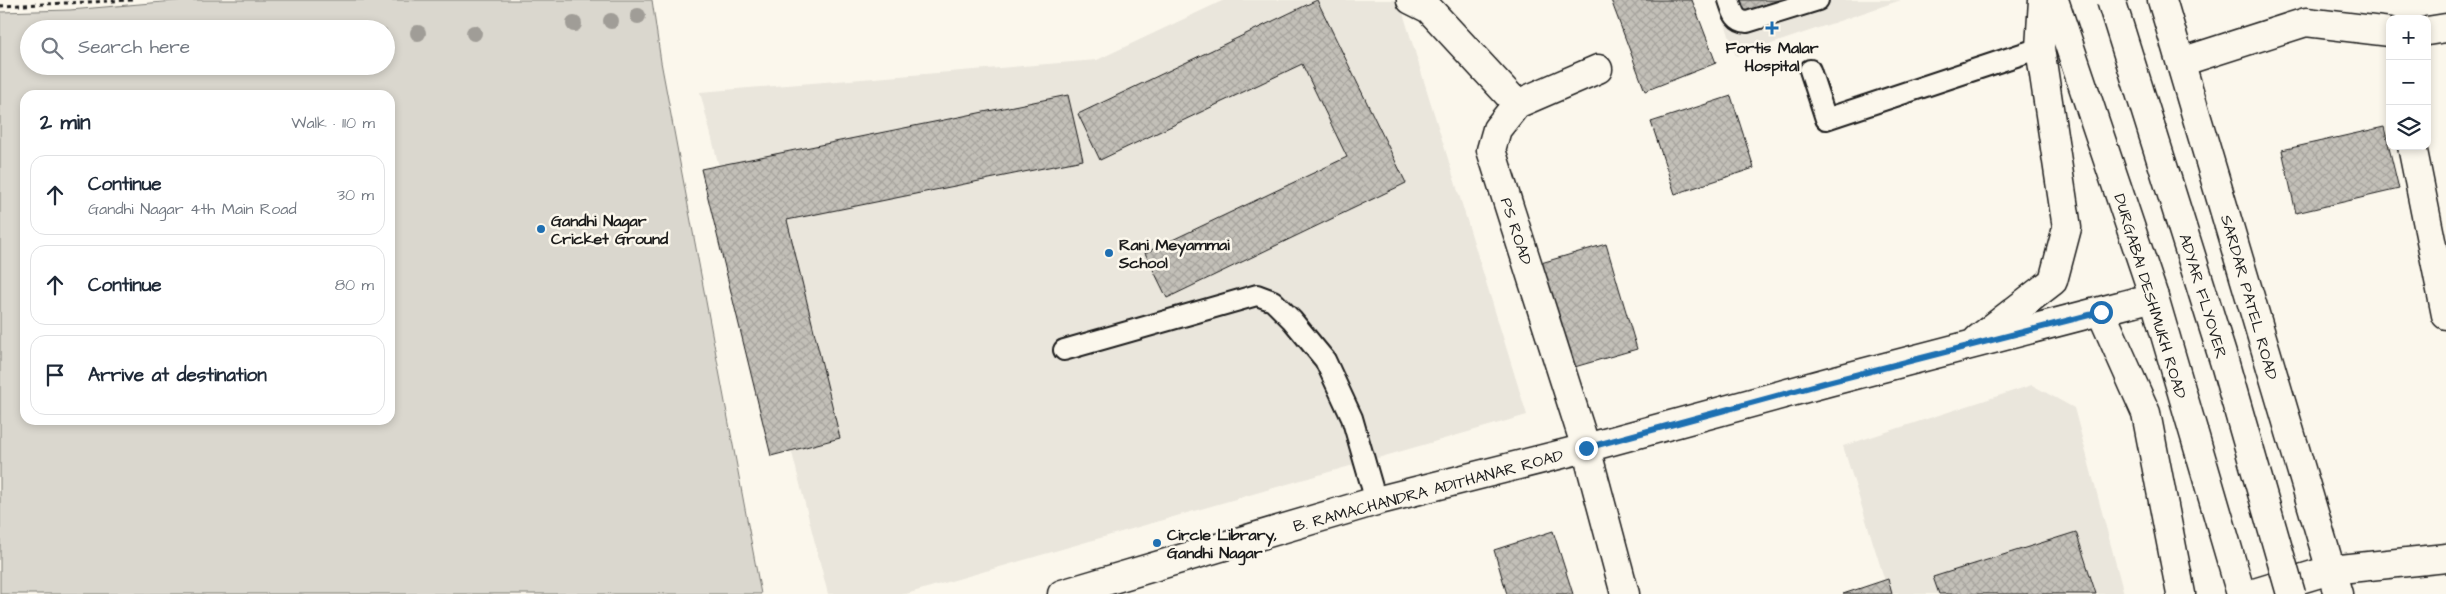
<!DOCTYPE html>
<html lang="en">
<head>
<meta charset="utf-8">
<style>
  body { margin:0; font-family:"Architects Daughter",sans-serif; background:#f6f6f7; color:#1f2937 }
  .controls { position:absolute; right:15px; top:15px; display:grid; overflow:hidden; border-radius:10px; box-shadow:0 2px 8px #0003 }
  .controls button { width:45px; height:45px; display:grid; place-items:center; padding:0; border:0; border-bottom:1px solid #e0e1e3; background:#fff; color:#1f2937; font:25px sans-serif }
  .stop { position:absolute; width:15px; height:15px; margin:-11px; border:4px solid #1f6fb2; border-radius:50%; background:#fff }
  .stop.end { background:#1f6fb2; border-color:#fff; box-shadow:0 1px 5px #0008 }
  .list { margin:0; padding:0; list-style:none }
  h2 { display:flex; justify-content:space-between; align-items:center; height:65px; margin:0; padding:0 20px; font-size:21px }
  h2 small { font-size:16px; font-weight:400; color:#747a83 }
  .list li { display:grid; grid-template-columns:32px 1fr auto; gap:15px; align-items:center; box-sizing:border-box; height:80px; margin:0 10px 10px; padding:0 10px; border:1px solid #e0e1e3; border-radius:15px }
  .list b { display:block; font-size:19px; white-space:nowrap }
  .list p { margin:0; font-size:16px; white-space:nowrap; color:#747a83 }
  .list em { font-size:16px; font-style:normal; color:#747a83 }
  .icon { flex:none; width:28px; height:28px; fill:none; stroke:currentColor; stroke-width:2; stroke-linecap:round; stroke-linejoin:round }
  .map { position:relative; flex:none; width:2446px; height:594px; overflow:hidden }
  .search { position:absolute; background:#fff; box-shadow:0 2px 8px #0003; left:20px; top:20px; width:375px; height:55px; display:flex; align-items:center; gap:12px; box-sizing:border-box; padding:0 18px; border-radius:28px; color:#747a83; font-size:19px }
  .panel { position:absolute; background:#fff; box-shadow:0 2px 8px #0003; left:20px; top:90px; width:375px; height:335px; border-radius:15px }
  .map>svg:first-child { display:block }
  .built { fill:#eae6dc }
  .green { fill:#dad7ce; stroke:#7b7a75; fill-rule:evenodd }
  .building { fill:url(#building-cross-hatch); stroke:#1c1c1c }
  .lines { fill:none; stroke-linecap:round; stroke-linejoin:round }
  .service-casing { stroke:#1c1c1c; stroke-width:24 }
  .minor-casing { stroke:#1c1c1c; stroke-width:31 }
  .primary-casing { stroke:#1c1c1c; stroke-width:31 }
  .path { stroke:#1c1c1c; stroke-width:3; stroke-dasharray:4 4; stroke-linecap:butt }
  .service { stroke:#fbf7ec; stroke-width:20 }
  .minor { stroke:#fbf7ec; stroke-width:28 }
  .primary { stroke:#fbf7ec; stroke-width:28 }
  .primary-bridge-casing { stroke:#1c1c1c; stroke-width:31; stroke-linecap:butt }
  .primary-bridge { stroke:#fbf7ec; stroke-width:28 }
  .tree { fill:#a09d97 }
  .route { stroke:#1f6fb2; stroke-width:6 }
  .poi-dot { fill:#1f6fb2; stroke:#fbf7ec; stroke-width:2 }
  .labels { text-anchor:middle; stroke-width:5; stroke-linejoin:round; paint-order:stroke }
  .poi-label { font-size:16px; font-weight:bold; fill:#1c1c1c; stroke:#fbf7ec; text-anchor:start }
  .street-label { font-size:16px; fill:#1c1c1c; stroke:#fbf7ec }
</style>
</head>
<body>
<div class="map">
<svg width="2446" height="594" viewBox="0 0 2446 594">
  <defs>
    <pattern id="building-cross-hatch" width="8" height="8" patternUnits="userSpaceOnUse" patternTransform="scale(1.25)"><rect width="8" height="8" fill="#c3c0b8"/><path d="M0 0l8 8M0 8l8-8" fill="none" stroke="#a7a49e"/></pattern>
  </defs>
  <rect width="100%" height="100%" fill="#fbf7ec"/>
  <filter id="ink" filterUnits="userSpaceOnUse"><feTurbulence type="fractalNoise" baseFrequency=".02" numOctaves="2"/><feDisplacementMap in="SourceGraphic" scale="10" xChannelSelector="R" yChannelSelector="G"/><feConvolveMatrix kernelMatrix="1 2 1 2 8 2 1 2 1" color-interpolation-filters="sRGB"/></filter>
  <g filter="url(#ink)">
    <g class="built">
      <polygon points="1224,0 1399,0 1527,415 906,594 828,594 700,92 1097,60"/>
      <polygon points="1717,0 1901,0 1736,56"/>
      <polygon points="2032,385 2074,408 2124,594 1889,594 1843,446"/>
    </g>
    <path class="green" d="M186,0h466l9,62 100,532h-761v-582l70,-2zM29,29h357v37h-357zM25,95h365v325h-365z"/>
    <g class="building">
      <polygon points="1317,0 1406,183 1167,298 1145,253 1347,157 1302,64 1100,160 1078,114"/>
      <polygon points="1611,0 1692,0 1716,63 1645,91"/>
      <polygon points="1738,0 1789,0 1743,15"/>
      <polygon points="1068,95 1083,160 787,220 840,438 771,456 701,169"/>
      <polygon points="1731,96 1754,168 1675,194 1651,122"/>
      <polygon points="2384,127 2399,189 2296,213 2282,150"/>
      <polygon points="1606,244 1637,349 1571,368 1541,263"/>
      <polygon points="1553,531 1573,594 1507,594 1494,550"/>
      <polygon points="2076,532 2096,594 1939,594 1933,577"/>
      <polygon points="1888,579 1892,594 1843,594"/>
    </g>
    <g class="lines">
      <g class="service-casing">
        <g id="service">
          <path d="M1729,0c4,11 5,21 18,22l71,-22"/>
          <polyline points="1810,70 1826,119 2040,48"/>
          <polyline points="1064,350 1257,295 1273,301 1292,320 1325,360 1352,418 1376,501"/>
        </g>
      </g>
      <g class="minor-casing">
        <g id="minor">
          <polyline points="1411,0 1429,9 1517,104"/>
          <polyline points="2427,31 2446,28"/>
          <polyline points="2181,62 2306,22 2390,32"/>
          <polyline points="1598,69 1517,104 1497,129 1491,150 1586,448 1625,594"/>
          <polyline points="2412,146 2446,315"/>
          <polyline points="2101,312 2146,413 2181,594"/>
          <polyline points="1978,339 2053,281 2067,228 2040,48 2043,0"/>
          <polyline points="1062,594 1376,501 1586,448 1828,382 2154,297"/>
          <polyline points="2251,594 2330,570 2446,558"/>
        </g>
      </g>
      <g class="primary-casing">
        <g id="primary">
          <polyline points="2054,0 2154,297 2241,594"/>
          <polyline points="2162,0 2338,594"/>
        </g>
      </g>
      <polyline class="path" points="0,6 132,0"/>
      <use href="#service" class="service"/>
      <use href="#minor" class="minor"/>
      <use href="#primary" class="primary"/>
      <g class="primary-bridge-casing">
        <polyline id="primary-bridge" points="2111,0 2225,364 2291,594"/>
      </g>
      <use href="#primary-bridge" class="primary-bridge"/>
    </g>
    <g class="tree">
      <circle cx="638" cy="16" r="8"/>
      <circle cx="611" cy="21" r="8"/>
      <circle cx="574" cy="24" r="8"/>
      <circle cx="418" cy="33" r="8"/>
      <circle cx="474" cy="33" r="8"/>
    </g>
  </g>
  <g class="lines" filter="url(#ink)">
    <polyline class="route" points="1586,448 1828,382 2101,312"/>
  </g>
  <g class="poi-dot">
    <path d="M1769.5 20.5h5v5h5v5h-5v5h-5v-5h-5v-5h5z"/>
    <circle cx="541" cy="229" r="5"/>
    <circle cx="1109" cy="253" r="5"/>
    <circle cx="1157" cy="543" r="5"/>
  </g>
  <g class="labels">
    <g class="poi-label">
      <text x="1772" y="53" text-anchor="middle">Fortis Malar<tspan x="1772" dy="18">Hospital</tspan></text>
      <text x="551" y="226">Gandhi Nagar<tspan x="551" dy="18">Cricket Ground</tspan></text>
      <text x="1119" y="250">Rani Meyammai<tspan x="1119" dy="18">School</tspan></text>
      <text x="1167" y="540">Circle Library,<tspan x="1167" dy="18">Gandhi Nagar</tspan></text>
    </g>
    <g class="street-label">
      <text transform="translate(1517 231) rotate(72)" y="6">PS ROAD</text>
      <text transform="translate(2151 296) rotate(73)" y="6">DURGABAI DESHMUKH ROAD</text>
      <text transform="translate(2204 296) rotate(73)" y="6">ADYAR FLYOVER</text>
      <text transform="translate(2250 297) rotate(74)" y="6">SARDAR PATEL ROAD</text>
      <text transform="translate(1428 490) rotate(-15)" y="6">B. RAMACHANDRA ADITHANAR ROAD</text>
    </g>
  </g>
</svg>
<div class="controls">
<button>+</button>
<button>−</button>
<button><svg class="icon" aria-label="layers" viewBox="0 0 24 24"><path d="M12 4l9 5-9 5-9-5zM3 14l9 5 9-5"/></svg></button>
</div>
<div class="stop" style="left:2101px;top:312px"></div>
<div class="stop end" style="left:1586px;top:448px"></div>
<div class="search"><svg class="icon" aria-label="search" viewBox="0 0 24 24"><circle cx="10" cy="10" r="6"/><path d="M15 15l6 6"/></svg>Search here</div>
<section class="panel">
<h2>2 min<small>Walk · 110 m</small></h2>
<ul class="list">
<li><svg class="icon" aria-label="ahead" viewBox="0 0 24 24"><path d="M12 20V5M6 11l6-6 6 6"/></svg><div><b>Continue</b><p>Gandhi Nagar 4th Main Road</p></div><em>30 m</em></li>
<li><svg class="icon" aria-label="ahead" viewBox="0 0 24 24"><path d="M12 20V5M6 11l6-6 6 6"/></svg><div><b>Continue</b></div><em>80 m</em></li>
<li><svg class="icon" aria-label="arrive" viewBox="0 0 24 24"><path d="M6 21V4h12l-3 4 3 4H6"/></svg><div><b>Arrive at destination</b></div></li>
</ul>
</section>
</div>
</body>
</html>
